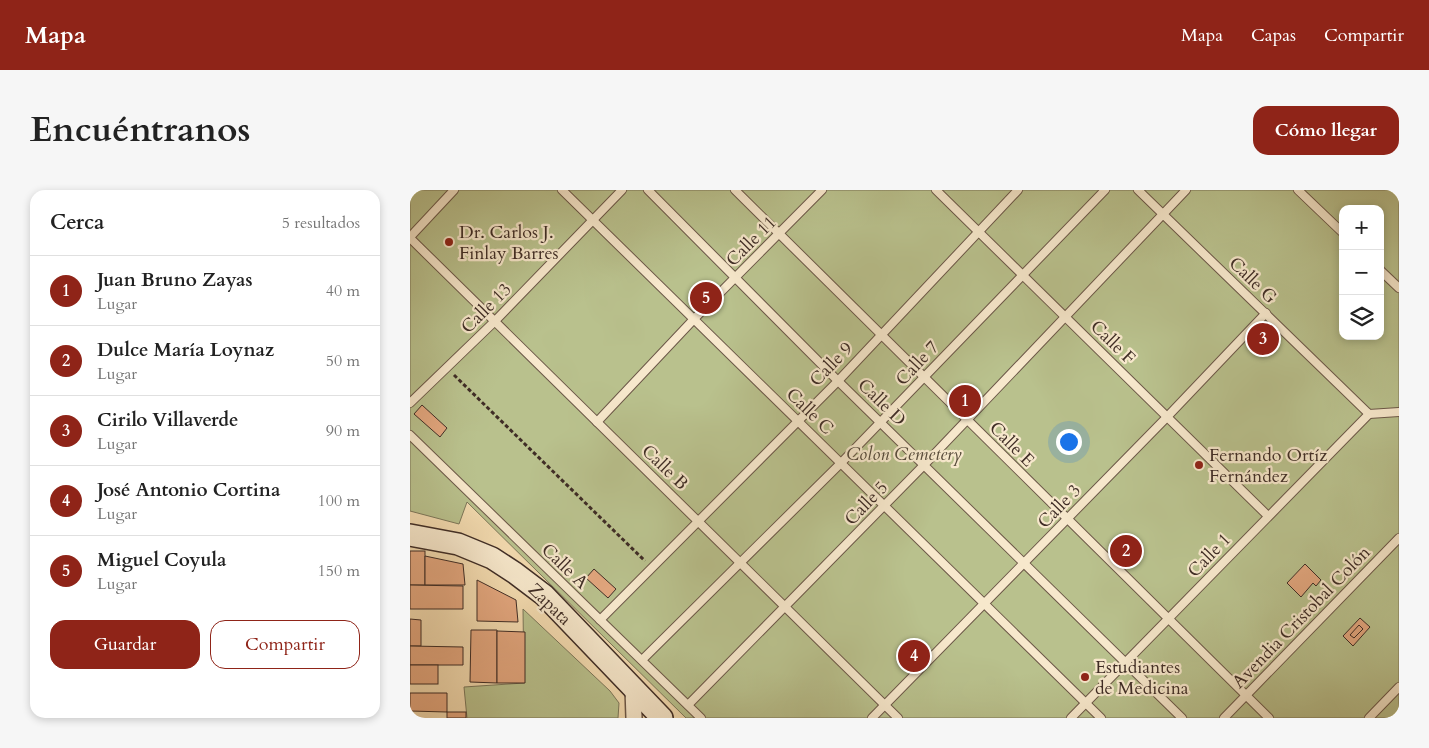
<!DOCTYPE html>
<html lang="es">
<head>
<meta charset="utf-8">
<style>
  body { margin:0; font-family:Cardo,serif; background:#f6f6f6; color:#222 }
  .controls { position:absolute; right:15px; top:15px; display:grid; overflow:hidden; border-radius:10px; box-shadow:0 2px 8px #0003 }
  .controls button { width:45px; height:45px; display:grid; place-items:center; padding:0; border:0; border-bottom:1px solid #e0e0e0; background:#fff; color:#222; font:25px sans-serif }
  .you { position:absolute; left:658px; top:251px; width:18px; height:18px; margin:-12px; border:4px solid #fff; border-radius:50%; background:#1a73e8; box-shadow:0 0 0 8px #1a73e833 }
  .badge { display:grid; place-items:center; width:32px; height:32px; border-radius:50%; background:#8f2418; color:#fff; font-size:16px; font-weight:700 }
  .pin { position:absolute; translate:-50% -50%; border:2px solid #fff; box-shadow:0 1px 5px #0006 }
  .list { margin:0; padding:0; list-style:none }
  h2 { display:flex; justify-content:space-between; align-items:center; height:65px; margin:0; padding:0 20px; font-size:21px }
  h2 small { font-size:16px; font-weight:400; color:#767676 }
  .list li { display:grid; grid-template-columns:32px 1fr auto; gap:15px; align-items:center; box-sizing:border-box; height:70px; padding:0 20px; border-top:1px solid #e0e0e0 }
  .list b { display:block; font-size:19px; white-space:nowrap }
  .list p { margin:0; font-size:16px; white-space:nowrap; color:#767676 }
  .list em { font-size:16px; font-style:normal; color:#767676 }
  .actions { display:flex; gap:10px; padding:15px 20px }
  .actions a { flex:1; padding:11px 0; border:1px solid #8f2418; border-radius:15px; text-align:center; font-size:18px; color:#8f2418 }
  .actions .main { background:#8f2418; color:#fff }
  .icon { flex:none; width:28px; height:28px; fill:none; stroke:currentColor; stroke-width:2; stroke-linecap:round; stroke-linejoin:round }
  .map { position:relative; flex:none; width:989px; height:528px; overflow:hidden; border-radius:15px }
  header { display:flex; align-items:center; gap:30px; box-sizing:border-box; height:70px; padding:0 25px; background:#8f2418; color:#fff }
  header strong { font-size:24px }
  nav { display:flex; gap:28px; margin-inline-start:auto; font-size:18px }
  .intro { display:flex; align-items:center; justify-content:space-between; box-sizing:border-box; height:120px; padding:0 30px }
  h1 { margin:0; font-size:35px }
  .button { padding:12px 22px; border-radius:15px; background:#8f2418; color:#fff; font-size:18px; font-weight:700 }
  main { display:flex; gap:30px; padding:0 30px }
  aside { flex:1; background:#fff; border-radius:15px; box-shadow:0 2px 8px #0003 }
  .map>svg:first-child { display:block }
  .green { fill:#b9c18d; stroke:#7c775a; fill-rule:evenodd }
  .building { fill:#e3a77f; stroke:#3f2d26 }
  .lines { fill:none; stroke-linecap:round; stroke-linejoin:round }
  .service-casing { stroke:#6c5848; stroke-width:10 }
  .minor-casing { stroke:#6c5848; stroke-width:18 }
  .secondary-casing { stroke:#3f2d26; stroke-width:24 }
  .path { stroke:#3f2d26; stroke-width:3; stroke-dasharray:4 2.5; stroke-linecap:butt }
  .service { stroke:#f7e8cc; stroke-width:8 }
  .minor { stroke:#f7e8cc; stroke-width:15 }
  .secondary { stroke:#f7e8cc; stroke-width:21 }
  .poi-dot { fill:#8f2418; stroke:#f7e8cc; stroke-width:2 }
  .labels { text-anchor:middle; stroke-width:4.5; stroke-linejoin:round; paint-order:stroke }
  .poi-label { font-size:18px; fill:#3f2d26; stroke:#f7e8cc; text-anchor:start }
  .street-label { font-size:18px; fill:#3f2d26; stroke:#f7e8cc }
  .park-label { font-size:18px; font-style:italic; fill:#574b3b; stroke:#f7e8cc }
</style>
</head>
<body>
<header>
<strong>Mapa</strong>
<nav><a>Mapa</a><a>Capas</a><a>Compartir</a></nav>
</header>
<div class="intro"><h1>Encuéntranos</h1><a class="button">Cómo llegar</a></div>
<main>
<aside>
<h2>Cerca<small>5 resultados</small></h2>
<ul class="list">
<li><span class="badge">1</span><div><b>Juan Bruno Zayas</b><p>Lugar</p></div><em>40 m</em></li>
<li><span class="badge">2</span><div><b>Dulce María Loynaz</b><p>Lugar</p></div><em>50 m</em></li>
<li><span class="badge">3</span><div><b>Cirilo Villaverde</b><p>Lugar</p></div><em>90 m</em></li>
<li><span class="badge">4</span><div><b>José Antonio Cortina</b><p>Lugar</p></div><em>100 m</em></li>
<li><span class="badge">5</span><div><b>Miguel Coyula</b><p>Lugar</p></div><em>150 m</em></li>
</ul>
<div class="actions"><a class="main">Guardar</a><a>Compartir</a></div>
</aside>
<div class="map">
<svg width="989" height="528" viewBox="0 0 989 528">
  <rect width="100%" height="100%" fill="#f3dbb0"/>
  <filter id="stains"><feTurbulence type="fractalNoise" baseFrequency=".004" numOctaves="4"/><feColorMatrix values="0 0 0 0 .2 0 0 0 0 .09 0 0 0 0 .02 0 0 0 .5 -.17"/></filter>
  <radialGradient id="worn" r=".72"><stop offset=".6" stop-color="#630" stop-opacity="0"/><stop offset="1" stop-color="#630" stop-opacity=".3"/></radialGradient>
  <g class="green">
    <path d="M0,0h989v528h-713l-219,-216 -8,22 -49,-13zM933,19h37v127h-37z"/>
    <polygon points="113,419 200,501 209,513 208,528 57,528 54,497 114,493"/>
  </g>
  <g class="building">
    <polygon points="12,215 37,238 30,247 4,224"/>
    <rect x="0" y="361" width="15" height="34"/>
    <polygon points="15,366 53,374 55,395 15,395"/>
    <polygon points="895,374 911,390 906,396 903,393 891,407 877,393"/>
    <polygon points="184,379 206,399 198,408 176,388"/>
    <polygon points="67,390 106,410 108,432 67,431"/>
    <polygon points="0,395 53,396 53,419 0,419"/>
    <polygon points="950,428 960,437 943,456 933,446"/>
    <polygon points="0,429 11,430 11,456 0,456"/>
    <polygon points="949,435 953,439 944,448 940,445"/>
    <polygon points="61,440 87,440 87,493 60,492"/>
    <polygon points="87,441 115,442 115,493 87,493"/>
    <polygon points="0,456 53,457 53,475 0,475"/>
    <rect x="0" y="475" width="28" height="19"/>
    <polygon points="0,503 37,503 37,522 0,521"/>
    <rect x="37" y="522" width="19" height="6"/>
  </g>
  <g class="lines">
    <g class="service-casing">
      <g id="service">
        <polyline points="152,0 691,528"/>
        <polyline points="238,0 428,191 772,528"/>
        <polyline points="325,0 859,528"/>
        <polyline points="526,0 858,326"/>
        <polyline points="728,0 959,224 989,222"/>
        <polyline points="888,0 933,43"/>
        <polyline points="0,47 44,0"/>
        <polyline points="0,48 488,528"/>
        <polyline points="970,80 989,98"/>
        <polyline points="0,213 84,132 212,0"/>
        <polyline points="187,232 284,129 412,0"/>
        <polyline points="0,245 291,528"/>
        <polyline points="190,430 428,191 608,0"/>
        <polyline points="232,470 431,273 695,0"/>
        <polyline points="278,515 514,275 776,0"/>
        <polyline points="462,528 757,227 856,123"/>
        <polyline points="661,528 959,224"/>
        <polyline points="814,528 989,348"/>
        <polyline points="959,528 989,497"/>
      </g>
    </g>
    <g class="minor-casing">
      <polyline id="minor" points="223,499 224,528"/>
    </g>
    <g class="secondary-casing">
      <polyline id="secondary" points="0,345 48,354 82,368 105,383 134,405 252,528"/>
    </g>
    <polyline class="path" points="44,185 235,371"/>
    <use href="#service" class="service"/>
    <use href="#minor" class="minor"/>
    <use href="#secondary" class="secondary"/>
  </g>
  <g class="poi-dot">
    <circle cx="39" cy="52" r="5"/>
    <circle cx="789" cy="275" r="5"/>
    <circle cx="675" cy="487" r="5"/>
  </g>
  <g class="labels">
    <g class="poi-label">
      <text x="49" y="48">Dr. Carlos J.<tspan x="49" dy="21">Finlay Barres</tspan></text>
      <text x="799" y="271">Fernando Ortíz<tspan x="799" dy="21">Fernández</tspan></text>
      <text x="685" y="483">Estudiantes<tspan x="685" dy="21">de Medicina</tspan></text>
    </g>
    <g class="street-label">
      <text transform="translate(341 51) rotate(-45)" y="6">Calle 11</text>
      <text transform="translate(843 90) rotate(44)" y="6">Calle G</text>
      <text transform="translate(76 118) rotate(-45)" y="6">Calle 13</text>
      <text transform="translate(703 152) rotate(44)" y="6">Calle F</text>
      <text transform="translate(507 173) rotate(-47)" y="6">Calle 7</text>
      <text transform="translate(421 174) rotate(-46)" y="6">Calle 9</text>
      <text transform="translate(472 212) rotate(44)" y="6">Calle D</text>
      <text transform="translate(400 221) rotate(44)" y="6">Calle C</text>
      <text transform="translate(602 254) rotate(45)" y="6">Calle E</text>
      <text transform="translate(255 277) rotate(44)" y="6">Calle B</text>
      <text transform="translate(456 313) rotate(-46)" y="6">Calle 5</text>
      <text transform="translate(649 316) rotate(-46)" y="6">Calle 3</text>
      <text transform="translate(799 365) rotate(-46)" y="6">Calle 1</text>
      <text transform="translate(155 376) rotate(44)" y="6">Calle A</text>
      <text transform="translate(140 414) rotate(44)" y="6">Zapata</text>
      <text transform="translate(891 427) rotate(-46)" y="6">Avendia Cristobal Colón</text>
    </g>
    <g class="park-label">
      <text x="494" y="270">Colon Cemetery</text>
    </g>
  </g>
  <rect width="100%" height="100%" filter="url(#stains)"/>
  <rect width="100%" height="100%" fill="url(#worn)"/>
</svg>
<div class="controls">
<button>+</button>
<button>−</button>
<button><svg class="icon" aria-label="layers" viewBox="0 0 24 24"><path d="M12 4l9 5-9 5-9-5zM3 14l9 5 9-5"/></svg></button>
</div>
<div class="you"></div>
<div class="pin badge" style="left:555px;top:211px">1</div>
<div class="pin badge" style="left:716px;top:361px">2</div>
<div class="pin badge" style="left:853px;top:149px">3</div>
<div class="pin badge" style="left:504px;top:466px">4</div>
<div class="pin badge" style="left:296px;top:108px">5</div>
</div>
</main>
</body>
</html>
